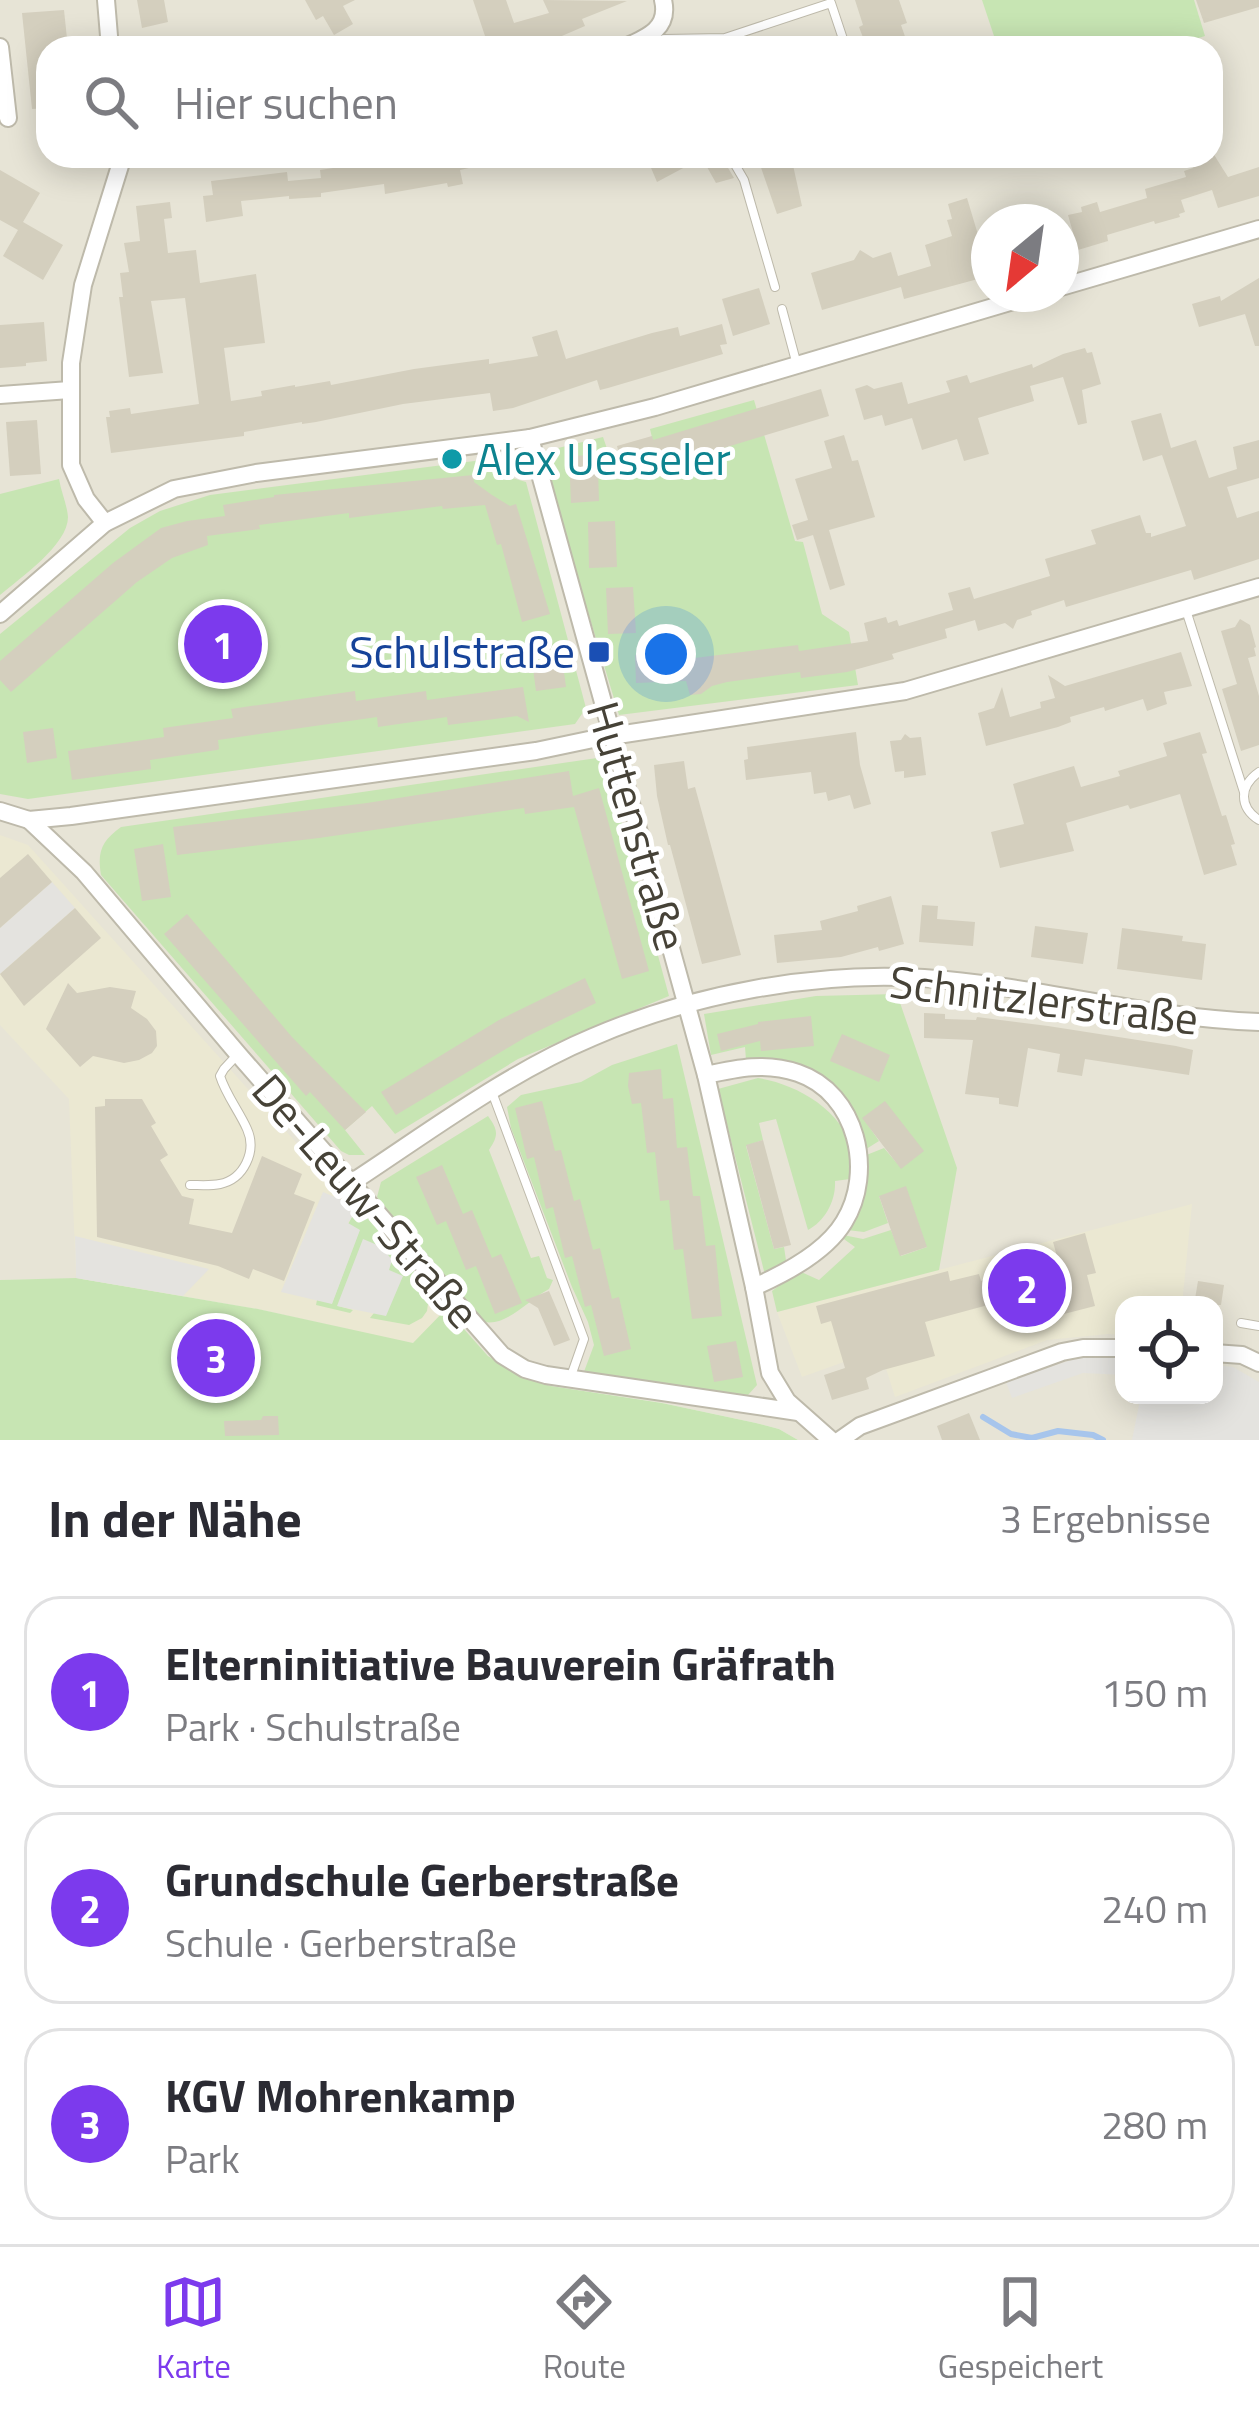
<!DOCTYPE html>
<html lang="de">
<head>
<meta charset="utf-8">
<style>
  body { margin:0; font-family:"Titillium Web",sans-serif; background:#f7f7f7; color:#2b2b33 }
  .controls { position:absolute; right:36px; bottom:36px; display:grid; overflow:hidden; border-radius:24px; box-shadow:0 6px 30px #0003 }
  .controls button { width:108px; height:108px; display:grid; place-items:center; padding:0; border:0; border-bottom:3px solid #e1e1e2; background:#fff; color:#2b2b33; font:60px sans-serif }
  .compass { position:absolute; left:971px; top:204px; width:108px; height:108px; border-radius:50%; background:#fff; box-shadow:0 6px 30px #0003; rotate:209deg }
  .you { position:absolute; left:666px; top:654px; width:42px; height:42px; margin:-30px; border:9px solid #fff; border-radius:50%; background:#1a73e8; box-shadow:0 0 0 18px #1a73e833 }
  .badge { display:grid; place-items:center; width:78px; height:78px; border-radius:50%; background:#7c3aed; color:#fff; font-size:39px; font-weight:700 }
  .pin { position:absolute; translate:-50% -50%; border:6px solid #fff; box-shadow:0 3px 12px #0006 }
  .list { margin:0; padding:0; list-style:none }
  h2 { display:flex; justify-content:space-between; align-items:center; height:156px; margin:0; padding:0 48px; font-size:51px }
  h2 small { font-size:39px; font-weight:400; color:#7c7c81 }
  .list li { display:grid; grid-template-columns:78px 1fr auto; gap:36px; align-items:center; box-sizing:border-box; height:192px; margin:0 24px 24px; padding:0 24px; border:3px solid #e1e1e2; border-radius:36px }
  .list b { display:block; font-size:45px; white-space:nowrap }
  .list p { margin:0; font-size:39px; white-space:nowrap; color:#7c7c81 }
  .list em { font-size:39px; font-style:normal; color:#7c7c81 }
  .icon { flex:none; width:66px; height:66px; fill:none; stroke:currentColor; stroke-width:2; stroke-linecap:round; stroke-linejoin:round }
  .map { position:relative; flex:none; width:1259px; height:1440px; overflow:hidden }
  .search { position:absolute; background:#fff; box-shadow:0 6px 30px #0003; left:36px; right:36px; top:36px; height:132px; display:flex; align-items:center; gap:30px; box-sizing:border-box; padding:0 42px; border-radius:36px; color:#7c7c81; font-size:45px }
  .sheet { height:804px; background:#fff }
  nav { display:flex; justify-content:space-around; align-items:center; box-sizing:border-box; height:168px; border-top:3px solid #e1e1e2; background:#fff; font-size:33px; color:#7c7c81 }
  nav a { display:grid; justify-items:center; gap:6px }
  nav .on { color:#7c3aed }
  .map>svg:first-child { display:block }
  .residential { fill:#e7e4d6; fill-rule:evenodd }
  .education { fill:#ebe8d2 }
  .green { fill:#c7e5b3 }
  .parking { fill:#e4e3df }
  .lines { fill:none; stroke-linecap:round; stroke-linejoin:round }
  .stream { stroke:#a7c5ec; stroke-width:6 }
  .building { fill:#d4cfbe }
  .service-casing { stroke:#bebaab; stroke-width:10 }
  .minor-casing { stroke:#bebaab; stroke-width:20 }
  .service { stroke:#fff; stroke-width:8 }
  .minor { stroke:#fff; stroke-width:16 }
  .culture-dot { fill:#0f9aa8; stroke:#fff; stroke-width:4.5 }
  .transit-dot { fill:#1a4fb4; stroke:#fff; stroke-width:4.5 }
  .labels { text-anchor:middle; stroke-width:10; stroke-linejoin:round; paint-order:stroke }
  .culture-label { font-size:45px; fill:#0d838f; stroke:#fff; text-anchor:start }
  .transit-label { font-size:45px; fill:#164399; stroke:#fff; text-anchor:end }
  .street-label { font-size:45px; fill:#464237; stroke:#fff }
</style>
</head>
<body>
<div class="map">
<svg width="1259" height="1440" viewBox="0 0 1259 1440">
  <rect width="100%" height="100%" fill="#f3f1e8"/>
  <path class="residential" d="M0,0h1259v1440h-461l-19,-11 -23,-6 -94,-20 -111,-17 -26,-8 -37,-22 -42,-46 -32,34 -156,-35 -172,-30 -86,1zM48,48h1163v108h-1163zM989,222h72v72h-72zM1124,1305h90v90h-90z"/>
  <g class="education">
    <polygon points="0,835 28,845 446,1309 414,1344 258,1309 76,1278 69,1099 0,1025"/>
    <polygon points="1192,1204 1182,1305 1124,1305 1124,1335 1108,1334 1047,1340 895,1397 880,1349 802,1377 777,1312"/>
  </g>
  <g class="green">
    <polygon points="982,0 1194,0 1205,36 1166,48 998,48"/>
    <polygon points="754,400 795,541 803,542 822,614 849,632 858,685 619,715 543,463 558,448 603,437 613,466 656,454 650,429"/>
    <polygon points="490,459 505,476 526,482 586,708 575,724 28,799 0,794 0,634 130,528 160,511 210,495"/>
    <path d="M59,479c2,13 8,25 9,38 0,28 -48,61 -68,78v-101z"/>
    <path d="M604,757l65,239 -151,63 -123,75 -23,-28 -27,24 20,25h-16l-8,-4 -240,-276c-4,-24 1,-34 20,-48z"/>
    <polygon points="897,994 957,1168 939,1270 777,1312 772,1291 799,1271 819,1280 855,1247 841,1237 843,1235 863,1239 891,1230 901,1256 927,1247 879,1196 888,1223 864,1232 847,1230 864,1156 884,1148 901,1168 863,1118 879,1141 863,1151 843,1100 746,1060 745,1047 711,1055 704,1014 816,996"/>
    <polygon points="677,1044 757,1385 748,1395 582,1377 594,1345 588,1322 572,1287 511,1128 507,1107 521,1095 581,1082 612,1065"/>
    <path d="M758,1078c36,5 86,32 93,72 1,9 -1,20 -1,29l-15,2c1,20 -10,40 -27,49l-32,-111 -17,4 4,17 -17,6 28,103 10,-2 3,20 -22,8 -47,-186z"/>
    <path d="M488,1116c10,14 11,19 1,34l42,108 8,-2 8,22 6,2 -4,9c-23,12 -45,42 -71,31l-101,-123 4,-15z"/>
    <polygon points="358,1207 430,1290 427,1311 422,1318 409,1325 370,1318 403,1276 338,1306 353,1310 350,1313 316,1305 317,1300 332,1303 359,1231 348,1224"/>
    <polygon points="76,1278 258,1309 413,1343 446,1309 488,1356 525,1378 551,1386 662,1403 756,1423 779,1429 798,1440 0,1440 0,1280"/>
  </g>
  <g class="parking">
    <polygon points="52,882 75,908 0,974 0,928"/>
    <polygon points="323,1192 358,1207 348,1223 360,1230 332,1304 281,1292"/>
    <polygon points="75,1236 209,1269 183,1296 76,1278"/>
    <polygon points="363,1239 382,1247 392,1260 389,1270 403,1276 386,1316 337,1306"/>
    <polygon points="1083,1356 1124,1358 1124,1375 1083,1373 1012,1398 1006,1382"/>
    <polygon points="1214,1365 1233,1367 1259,1382 1259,1440 1132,1440 1141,1395 1214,1395"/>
  </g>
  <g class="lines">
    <polyline class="stream" points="983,1417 1011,1434 1032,1438 1058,1431 1093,1435 1103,1440"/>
  </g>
  <g class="building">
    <polygon points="137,0 164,0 168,22 142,28"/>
    <polygon points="305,0 355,0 343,6 353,24 334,35 323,16 316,20"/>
    <polygon points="473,0 506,0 514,23 549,13 543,0 627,1 582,19 585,26 534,48 457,48 457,45 485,36"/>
    <polygon points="855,0 899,0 907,23 901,25 909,48 867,48 859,27 863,25"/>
    <polygon points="1196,0 1259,0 1259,7 1204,23"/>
    <polygon points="64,10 68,48 48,48 48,108 32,109 22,13"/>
    <polygon points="1211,150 1228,177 1259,167 1259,196 1218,208 1212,190 1181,200 1185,212 1179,214 1180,217 1155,224 1154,221 1107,235 1108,241 1078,250 1068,215 1082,212 1081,207 1097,202 1100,212 1147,198 1145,189 1186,177 1184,171 1193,168 1191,162 1200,156 1211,156"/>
    <polygon points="412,156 490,156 491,163 460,170 463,184 448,187 447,183 385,194 384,184 321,193 321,197 289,199 289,196 241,201 243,216 206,222 203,196 213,195 211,181 287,172 288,181 321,178 320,170"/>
    <polygon points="646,156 721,156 734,178 716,183 702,158 657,182"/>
    <polygon points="757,156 791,156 802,206 777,214"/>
    <polygon points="0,170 40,193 23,222 63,245 43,280 3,256 18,230 0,220"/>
    <polygon points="967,198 979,238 989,235 989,276 904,299 901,287 822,310 811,273 854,260 860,250 873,258 891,252 898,276 931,266 925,245 952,236 947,220 952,219 948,204"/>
    <polygon points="170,202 172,218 164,219 168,253 196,250 200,283 256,274 265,343 224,348 231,401 262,396 261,391 295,385 295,387 330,381 331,385 414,369 489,359 489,364 538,356 532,337 557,330 566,359 652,333 678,327 680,336 722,324 727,344 720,345 723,354 608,388 600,390 597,380 513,408 493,411 490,393 403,404 316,422 302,424 302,422 244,432 244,436 111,453 106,417 110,417 109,411 130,408 131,414 199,404 185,298 151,301 163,373 129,377 119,297 123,297 120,273 129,272 124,243 140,241 136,206"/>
    <polygon points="1259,278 1259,346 1255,346 1245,314 1199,327 1192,304 1220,296 1221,301"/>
    <polygon points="759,288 770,324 733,336 722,299"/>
    <polygon points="44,322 47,361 26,363 26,366 0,368 0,325"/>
    <polygon points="1085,348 1087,353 1092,352 1101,384 1082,390 1087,423 1078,425 1063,377 1030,386 1034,401 978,418 989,454 964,461 957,439 922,450 912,418 885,426 882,415 864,420 855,389 867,385 874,389 902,382 908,404 950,392 946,381 967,375 970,383 1032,364 1033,368 1063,354"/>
    <polygon points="821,389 829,416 661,467 653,440"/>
    <polygon points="1161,413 1171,448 1196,440 1209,478 1237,469 1233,447 1259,440 1259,478 1227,487 1237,518 1259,511 1259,559 1194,580 1191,570 1066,607 1064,600 1031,611 1032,615 1017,620 1013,629 1005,623 978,631 975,620 945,629 947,638 892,654 894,659 847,672 801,678 800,672 727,682 712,686 701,694 690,695 686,681 636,683 635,655 687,653 687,659 798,645 799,651 868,641 864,623 886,617 888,623 897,620 899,626 953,610 948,593 970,587 974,599 1050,576 1045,559 1096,544 1091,530 1140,515 1146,533 1151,533 1151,537 1186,526 1162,455 1143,461 1131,421"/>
    <polygon points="37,420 41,474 10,476 6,422"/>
    <polygon points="844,435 852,461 858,460 875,517 829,530 845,585 830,590 813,535 797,540 792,525 808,520 795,479 832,468 824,441"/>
    <polygon points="652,436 657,453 598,470 599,501 571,503 569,456 619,454 617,446"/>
    <polygon points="473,475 474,482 492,495 510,506 516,504 550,614 522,622 501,544 497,545 485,505 443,509 442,506 349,518 349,513 259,525 260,529 207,536 208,545 172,558 137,582 11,692 0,680 0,661 113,563 161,528 187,521 225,516 223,505 274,497 274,495"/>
    <polygon points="615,521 617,567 589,568 588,522"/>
    <polygon points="633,587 636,633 608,634 606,588"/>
    <polygon points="1240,619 1250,625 1256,647 1254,648 1256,656 1248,658 1259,696 1259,745 1241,751 1222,689 1237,684 1221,631 1235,627"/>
    <polygon points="1181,652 1192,686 1164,692 1167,704 1147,711 1143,699 1105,711 1104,707 1070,717 1071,722 1058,727 986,746 978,713 994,708 1002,687 1010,717 1041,708 1040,702 1055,698 1048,675 1065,686"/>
    <polygon points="562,657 566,687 536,691 532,661"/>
    <polygon points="523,687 529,722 517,716 448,725 447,717 378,727 377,717 218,740 219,749 217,750 150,760 151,769 72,780 68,751 164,737 163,728 233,718 231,709 355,691 356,701 426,691 427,700"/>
    <polygon points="53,728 57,758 27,763 23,732"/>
    <polygon points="856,732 860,765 871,804 854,809 850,795 828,801 826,792 814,794 811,772 746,780 744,760 748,759 747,747"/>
    <polygon points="1200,732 1207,753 1202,754 1222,816 1226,815 1235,844 1231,845 1237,865 1204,875 1180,794 1130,809 1128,805 1066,823 1074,851 1000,868 991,832 1024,824 1013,784 1074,766 1081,787 1120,776 1118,771 1167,756 1163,743"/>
    <polygon points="905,734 910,738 921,737 926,775 904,778 904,771 895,772 890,741 901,740"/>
    <polygon points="684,761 688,789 695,787 741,955 702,964 670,845 668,845 657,796 654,765"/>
    <polygon points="569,771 573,796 599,788 649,971 622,979 574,807 525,814 524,808 319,838 177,855 173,827 367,803"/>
    <polygon points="163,844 171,897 142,901 134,849"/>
    <polygon points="28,854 52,882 0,928 0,878"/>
    <polygon points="891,896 904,944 879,951 878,947 841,957 777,963 774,935 822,930 820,921 858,911 857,906"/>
    <polygon points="922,905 938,906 937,919 975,922 973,946 919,942"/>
    <polygon points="75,908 101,938 24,1006 0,974"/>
    <polygon points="187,914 292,1037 366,1112 345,1130 310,1092 306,1096 164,934"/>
    <polygon points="1035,926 1088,933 1083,964 1031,957"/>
    <polygon points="1122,928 1183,936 1182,941 1206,944 1202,980 1117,969"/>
    <polygon points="585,978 596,1003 526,1037 396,1115 381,1092 499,1020"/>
    <polygon points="68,983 77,993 110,987 136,991 131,1008 147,1019 156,1031 157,1046 152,1053 139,1060 124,1063 93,1056 80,1067 46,1029"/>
    <polygon points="924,1013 945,1014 945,1019 976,1020 977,1017 1048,1026 1176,1046 1193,1050 1189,1075 1085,1059 1082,1076 1057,1072 1060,1054 1028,1048 1018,1107 999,1104 999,1098 965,1094 973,1040 924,1038"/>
    <polygon points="811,1016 814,1046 761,1051 760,1041 721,1051 717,1034 758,1024 758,1022"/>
    <polygon points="842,1034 890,1055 879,1082 830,1061"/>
    <polygon points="661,1069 663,1099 673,1098 677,1148 687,1147 693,1196 700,1196 706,1246 715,1245 722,1316 692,1319 683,1249 674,1250 669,1200 660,1201 655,1152 647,1153 641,1103 632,1104 628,1086 629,1073"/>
    <polygon points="105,1099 142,1099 156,1123 151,1126 168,1155 160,1160 182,1196 194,1199 189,1224 232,1233 262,1156 302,1174 294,1194 315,1202 284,1281 253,1269 249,1279 218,1266 97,1237 95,1107 105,1106"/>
    <polygon points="542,1101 555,1151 561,1150 574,1201 580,1199 593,1250 600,1248 612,1299 619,1297 631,1349 604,1356 591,1305 585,1307 572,1256 565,1258 553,1207 546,1209 534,1157 527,1159 515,1108"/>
    <polygon points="885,1101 924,1151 901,1169 862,1118"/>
    <polygon points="763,1140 791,1245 774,1249 746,1145"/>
    <polygon points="442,1165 463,1214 472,1210 492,1258 501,1254 522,1303 495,1314 476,1266 466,1270 446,1221 437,1225 416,1177"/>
    <polygon points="906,1186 927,1247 900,1256 879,1196"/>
    <polygon points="1085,1233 1096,1273 1087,1275 1095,1306 1021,1325 1014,1298 925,1322 935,1356 883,1370 866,1378 869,1389 832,1400 824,1375 845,1368 831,1321 821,1324 816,1306 948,1271 950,1281 979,1274 981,1281 986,1279 988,1286 1060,1267 1053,1242"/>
    <polygon points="1198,1281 1224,1285 1221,1305 1194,1305"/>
    <polygon points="549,1291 570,1340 554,1346 538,1308 525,1300"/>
    <polygon points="736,1341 743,1377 714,1382 707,1346"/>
    <polygon points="969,1413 980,1440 942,1440 937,1426"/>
    <polygon points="263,1416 278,1416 279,1435 225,1436 224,1421 261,1420"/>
  </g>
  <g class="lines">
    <g class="service-casing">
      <g id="service">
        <polyline points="664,39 725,38 831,3 846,48"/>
        <polyline points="730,156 744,180 775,287"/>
        <polyline points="782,309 797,365"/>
        <polyline points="1186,610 1244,792"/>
        <path d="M1259,772c-20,14 -20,35 0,48"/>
        <polyline points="492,1092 584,1339 571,1376"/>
        <path d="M190,1185c9,0 21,1 30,-1 24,-5 37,-33 27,-55 -8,-18 -21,-34 -27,-53l4,-7 14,-15"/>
        <polyline points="1241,1323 1259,1326"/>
      </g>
    </g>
    <g class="minor-casing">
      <g id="minor">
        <polyline points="106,0 110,48"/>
        <polyline points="0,47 8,118"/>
        <path d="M623,48c23,-10 47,-19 40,-48"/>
        <polyline points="1061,287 1259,229"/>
        <polyline points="0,395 70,390"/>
        <polyline points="530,438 706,1075 754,1287 770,1373 787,1401 831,1440"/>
        <polyline points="105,523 86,499 71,465 71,363 83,285 123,156"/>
        <polyline points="0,614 105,523 174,489 256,473 530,438 655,407 1037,294"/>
        <polyline points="0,811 29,820 71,816 536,751 598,738 905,691 1259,587"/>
        <polyline points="29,820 84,872 238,1054 502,1355 525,1369 546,1375 798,1412"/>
        <path d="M706,1075c32,-7 60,-13 92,-2 59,20 77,99 46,149 -18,30 -58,51 -90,65"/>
        <path d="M351,1183c78,-51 156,-110 242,-146 99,-43 223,-66 331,-59 113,8 222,40 335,44"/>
        <polyline points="1214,1353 1242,1355 1259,1363"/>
        <polyline points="840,1440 860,1426 1062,1352 1083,1348 1124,1348"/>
      </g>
    </g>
    <use href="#service" class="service"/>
    <use href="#minor" class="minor"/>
  </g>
  <circle class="culture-dot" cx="452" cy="459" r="12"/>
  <rect class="transit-dot" x="587" y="640" width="24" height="24" rx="6"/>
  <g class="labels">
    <g class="culture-label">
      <text x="476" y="475">Alex Uesseler</text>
    </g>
    <g class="transit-label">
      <text x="575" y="668">Schulstraße</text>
    </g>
    <g class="street-label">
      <text transform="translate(637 826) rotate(74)" y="16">Huttenstraße</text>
      <text transform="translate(1044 1000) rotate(7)" y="16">Schnitzlerstraße</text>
      <text transform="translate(366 1201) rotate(49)" y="16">De-Leuw-Straße</text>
    </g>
  </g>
</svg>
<div class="controls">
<button><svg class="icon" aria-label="locate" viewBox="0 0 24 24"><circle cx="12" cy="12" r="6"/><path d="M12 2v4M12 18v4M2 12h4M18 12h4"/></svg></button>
</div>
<svg class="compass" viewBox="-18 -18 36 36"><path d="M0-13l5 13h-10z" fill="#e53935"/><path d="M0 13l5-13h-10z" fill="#7c7c81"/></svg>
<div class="you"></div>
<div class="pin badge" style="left:223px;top:644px">1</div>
<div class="pin badge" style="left:1027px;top:1288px">2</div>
<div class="pin badge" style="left:216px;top:1358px">3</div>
<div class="search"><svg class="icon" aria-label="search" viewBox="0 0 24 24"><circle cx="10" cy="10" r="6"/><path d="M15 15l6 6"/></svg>Hier suchen</div>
</div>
<section class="sheet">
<h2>In der Nähe<small>3 Ergebnisse</small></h2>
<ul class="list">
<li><span class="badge">1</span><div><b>Elterninitiative Bauverein Gräfrath</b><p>Park · Schulstraße</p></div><em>150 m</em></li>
<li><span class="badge">2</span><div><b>Grundschule Gerberstraße</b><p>Schule · Gerberstraße</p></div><em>240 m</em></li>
<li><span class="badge">3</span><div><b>KGV Mohrenkamp</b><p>Park</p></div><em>280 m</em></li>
</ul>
</section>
<nav>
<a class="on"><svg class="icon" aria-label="map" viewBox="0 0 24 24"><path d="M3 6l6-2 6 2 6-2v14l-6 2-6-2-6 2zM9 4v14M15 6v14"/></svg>Karte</a>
<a><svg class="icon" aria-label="directions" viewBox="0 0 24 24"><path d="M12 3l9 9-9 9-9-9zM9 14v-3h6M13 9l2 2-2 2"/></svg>Route</a>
<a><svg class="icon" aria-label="saved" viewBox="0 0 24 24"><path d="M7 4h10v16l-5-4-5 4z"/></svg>Gespeichert</a>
</nav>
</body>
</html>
